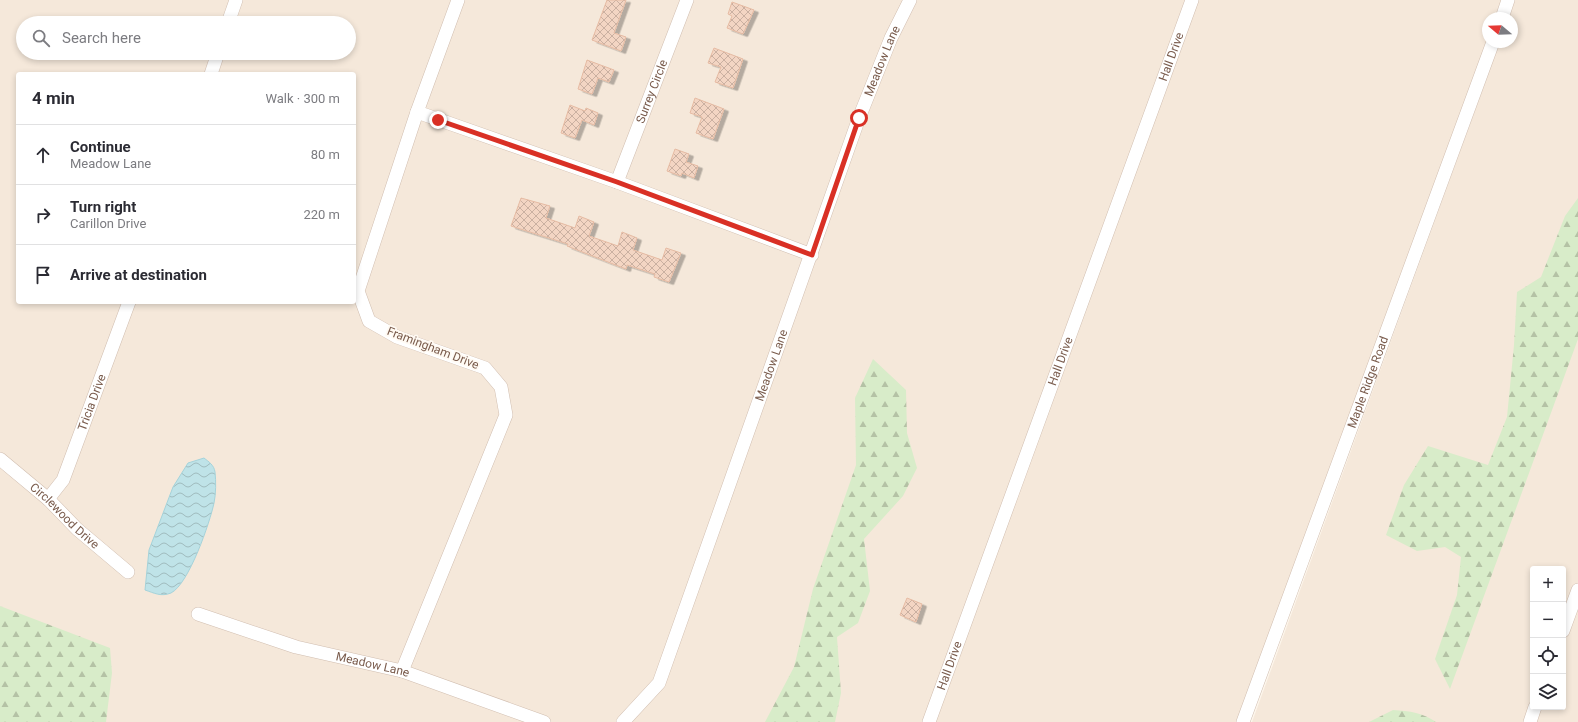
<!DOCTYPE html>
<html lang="en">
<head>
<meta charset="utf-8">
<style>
  body { margin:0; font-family:Roboto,sans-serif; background:#f2f2f3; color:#2b2b33 }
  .controls { position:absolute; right:12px; bottom:12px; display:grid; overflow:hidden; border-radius:4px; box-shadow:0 2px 6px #0003 }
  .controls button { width:36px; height:36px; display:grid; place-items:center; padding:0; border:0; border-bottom:1px solid #e1e1e2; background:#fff; color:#2b2b33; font:20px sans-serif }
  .compass { position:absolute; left:1482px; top:12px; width:36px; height:36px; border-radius:50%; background:#fff; box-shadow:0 2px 6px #0003; rotate:289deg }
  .stop { position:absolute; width:12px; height:12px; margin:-9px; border:3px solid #d93025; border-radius:50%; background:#fff }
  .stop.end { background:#d93025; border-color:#fff; box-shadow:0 1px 4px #0008 }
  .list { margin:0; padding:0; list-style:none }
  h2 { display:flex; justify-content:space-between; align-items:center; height:52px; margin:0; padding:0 16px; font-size:17px }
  h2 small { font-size:13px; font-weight:400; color:#7c7c81 }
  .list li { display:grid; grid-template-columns:26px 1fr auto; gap:12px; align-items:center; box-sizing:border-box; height:60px; padding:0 16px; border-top:1px solid #e1e1e2 }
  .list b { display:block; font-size:15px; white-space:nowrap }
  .list p { margin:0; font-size:13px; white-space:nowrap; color:#7c7c81 }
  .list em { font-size:13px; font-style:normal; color:#7c7c81 }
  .icon { flex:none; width:22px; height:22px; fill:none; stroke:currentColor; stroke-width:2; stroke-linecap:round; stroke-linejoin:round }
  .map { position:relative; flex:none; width:1578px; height:722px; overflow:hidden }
  .search { position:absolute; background:#fff; box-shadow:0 2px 6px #0003; left:16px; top:16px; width:340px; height:44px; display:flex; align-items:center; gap:10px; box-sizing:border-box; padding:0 14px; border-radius:22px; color:#7c7c81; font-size:15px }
  .panel { position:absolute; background:#fff; box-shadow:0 2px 6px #0003; left:16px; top:72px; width:340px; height:232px; border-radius:4px }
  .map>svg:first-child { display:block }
  .residential { fill:#f5e8da; fill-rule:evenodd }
  .forest { fill:url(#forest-firs) }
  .water { fill:url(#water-waves); stroke:#a5d3da }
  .building { fill:url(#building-cross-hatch); stroke:#e6bba3; filter:url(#shadow) }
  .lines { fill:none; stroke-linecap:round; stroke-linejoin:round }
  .minor-casing { stroke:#d1beb0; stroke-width:14 }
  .minor { stroke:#fff; stroke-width:13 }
  .route { stroke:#d93025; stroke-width:5 }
  .labels { text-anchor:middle; stroke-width:3.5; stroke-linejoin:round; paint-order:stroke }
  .street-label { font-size:12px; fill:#7a5c4d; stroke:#fffaf3 }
</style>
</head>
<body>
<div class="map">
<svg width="1578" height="722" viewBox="0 0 1578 722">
  <defs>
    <pattern id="forest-firs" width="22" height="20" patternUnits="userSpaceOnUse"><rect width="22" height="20" fill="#d8ecc9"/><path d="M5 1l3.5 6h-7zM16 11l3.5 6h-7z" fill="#b4c2a5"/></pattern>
    <pattern id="water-waves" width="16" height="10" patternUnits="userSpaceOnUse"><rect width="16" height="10" fill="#bfe3e8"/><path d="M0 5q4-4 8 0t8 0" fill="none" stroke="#a0bbbe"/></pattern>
    <pattern id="building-cross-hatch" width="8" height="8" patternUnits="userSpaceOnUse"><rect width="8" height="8" fill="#f3d5c3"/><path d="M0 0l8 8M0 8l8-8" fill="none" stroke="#cab0a1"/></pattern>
    <filter id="shadow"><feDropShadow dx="4.5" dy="2.5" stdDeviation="0" flood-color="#0004"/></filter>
  </defs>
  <rect width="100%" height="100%" fill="#fdf6ec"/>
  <g class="residential">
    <path d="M0,0h1502l-6,18h-8v22l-250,682h-1238zM23,23h326v30h-326zM18,74h336v228h-336z"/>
    <path d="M1515,0h63v722h-326l248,-680h12v-24h-4zM1533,569h30v138h-30z"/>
  </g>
  <g class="forest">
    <polygon points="1578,198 1578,339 1450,689 1435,659 1457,595 1461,557 1445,547 1417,551 1386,535 1404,485 1428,446 1488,465 1507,417 1514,345 1517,292 1541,277 1565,216"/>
    <polygon points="873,359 906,390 907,433 917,468 903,496 864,539 870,591 858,623 837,637 841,693 835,722 765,722 794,667 813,589 856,465 855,398"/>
    <polygon points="0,606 110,648 112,673 106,722 0,722"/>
    <path d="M1393,710c17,1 30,3 43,12h-67z"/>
  </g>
  <path class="water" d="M204,458c5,4 10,7 11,14 1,9 1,22 -1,31 -4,19 -25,81 -43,90 -10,4 -17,0 -26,-3l4,-40 24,-63 15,-24z"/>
  <g class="building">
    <polygon points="607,0 626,0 614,33 626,37 621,51 592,40"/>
    <polygon points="732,2 754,10 743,34 727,28 732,16 728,14"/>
    <polygon points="714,48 743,59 733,88 715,82 721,67 708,63"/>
    <polygon points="587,60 614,70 609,82 598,78 592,94 578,89"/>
    <polygon points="695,98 724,109 713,139 696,133 702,117 690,113"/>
    <polygon points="570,105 585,111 586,108 598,113 594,125 582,120 575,138 561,133"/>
    <polygon points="675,149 689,154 686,162 698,166 694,178 682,173 681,176 667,171"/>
    <polygon points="521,198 550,206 546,218 575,228 579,216 594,222 589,236 618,246 622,232 637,238 633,250 662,260 666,248 681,253 669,282 654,277 655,274 627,265 626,269 567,246 568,244 511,226"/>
    <polygon points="907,598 922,604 916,622 900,615"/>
  </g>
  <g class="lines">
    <g class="minor-casing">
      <g id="minor">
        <polyline points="1502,18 1508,0"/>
        <polyline points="228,23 236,0"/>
        <polyline points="211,74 218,53"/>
        <polyline points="417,112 617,182 812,255"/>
        <path id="s1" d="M617,182l70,-182"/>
        <path id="s2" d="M0,459l48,40 29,30 51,43"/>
        <path id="s3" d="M48,499l15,-19 66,-178"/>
        <path id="s4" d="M198,614l98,33 106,24 142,51"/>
        <polyline points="1563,631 1578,590"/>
        <polyline points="402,671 506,415 501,387 485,368 397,337 369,321 358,291 417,112 458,0"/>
        <path id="s5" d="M623,722l36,-39 200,-565 32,-80 19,-38"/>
        <path id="s6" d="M929,722l263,-722"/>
        <path id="s7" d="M1243,722l250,-680"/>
        <polyline points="1530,722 1535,707"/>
      </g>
    </g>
    <use href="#minor" class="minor"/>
  </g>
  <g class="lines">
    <polyline class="route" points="438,120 617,182 812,255 859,118"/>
  </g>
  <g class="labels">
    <g class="street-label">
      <text dy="4" stroke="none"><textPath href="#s6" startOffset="708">Hall Drive</textPath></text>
      <text dy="4" stroke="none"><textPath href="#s5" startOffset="714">Meadow Lane</textPath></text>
      <text dy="4" stroke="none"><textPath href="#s1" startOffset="97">Surrey Circle</textPath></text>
      <text transform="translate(433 348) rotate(21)" y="4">Framingham Drive</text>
      <text dy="4" stroke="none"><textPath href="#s6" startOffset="384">Hall Drive</textPath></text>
      <text dy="4" stroke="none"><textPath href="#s5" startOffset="390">Meadow Lane</textPath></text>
      <text dy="4" stroke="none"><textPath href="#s7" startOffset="362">Maple Ridge Road</textPath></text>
      <text dy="4" stroke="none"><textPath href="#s3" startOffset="107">Tricia Drive</textPath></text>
      <text dy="4" stroke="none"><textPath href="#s2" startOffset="86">Circlewood Drive</textPath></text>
      <text dy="4" stroke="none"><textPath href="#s4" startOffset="182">Meadow Lane</textPath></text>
      <text dy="4" stroke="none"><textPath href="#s6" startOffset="60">Hall Drive</textPath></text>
    </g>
  </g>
</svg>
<div class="controls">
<button>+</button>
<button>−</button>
<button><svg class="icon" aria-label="locate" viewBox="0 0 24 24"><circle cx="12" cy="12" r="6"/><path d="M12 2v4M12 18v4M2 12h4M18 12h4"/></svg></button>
<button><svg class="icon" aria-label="layers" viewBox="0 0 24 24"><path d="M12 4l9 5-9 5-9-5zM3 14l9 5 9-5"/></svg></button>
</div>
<svg class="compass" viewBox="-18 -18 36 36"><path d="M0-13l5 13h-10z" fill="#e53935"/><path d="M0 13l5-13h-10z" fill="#7c7c81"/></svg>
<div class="stop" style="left:859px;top:118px"></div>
<div class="stop end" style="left:438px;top:120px"></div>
<div class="search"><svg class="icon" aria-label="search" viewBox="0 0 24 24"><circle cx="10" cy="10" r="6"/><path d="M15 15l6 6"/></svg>Search here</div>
<section class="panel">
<h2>4 min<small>Walk · 300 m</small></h2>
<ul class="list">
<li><svg class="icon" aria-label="ahead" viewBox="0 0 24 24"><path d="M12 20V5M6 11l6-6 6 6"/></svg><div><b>Continue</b><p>Meadow Lane</p></div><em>80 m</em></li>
<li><svg class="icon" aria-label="right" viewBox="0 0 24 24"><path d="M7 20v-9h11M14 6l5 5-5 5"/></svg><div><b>Turn right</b><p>Carillon Drive</p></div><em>220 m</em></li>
<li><svg class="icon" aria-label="arrive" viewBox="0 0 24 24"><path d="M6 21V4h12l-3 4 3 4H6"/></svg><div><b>Arrive at destination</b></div></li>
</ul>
</section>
</div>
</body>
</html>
